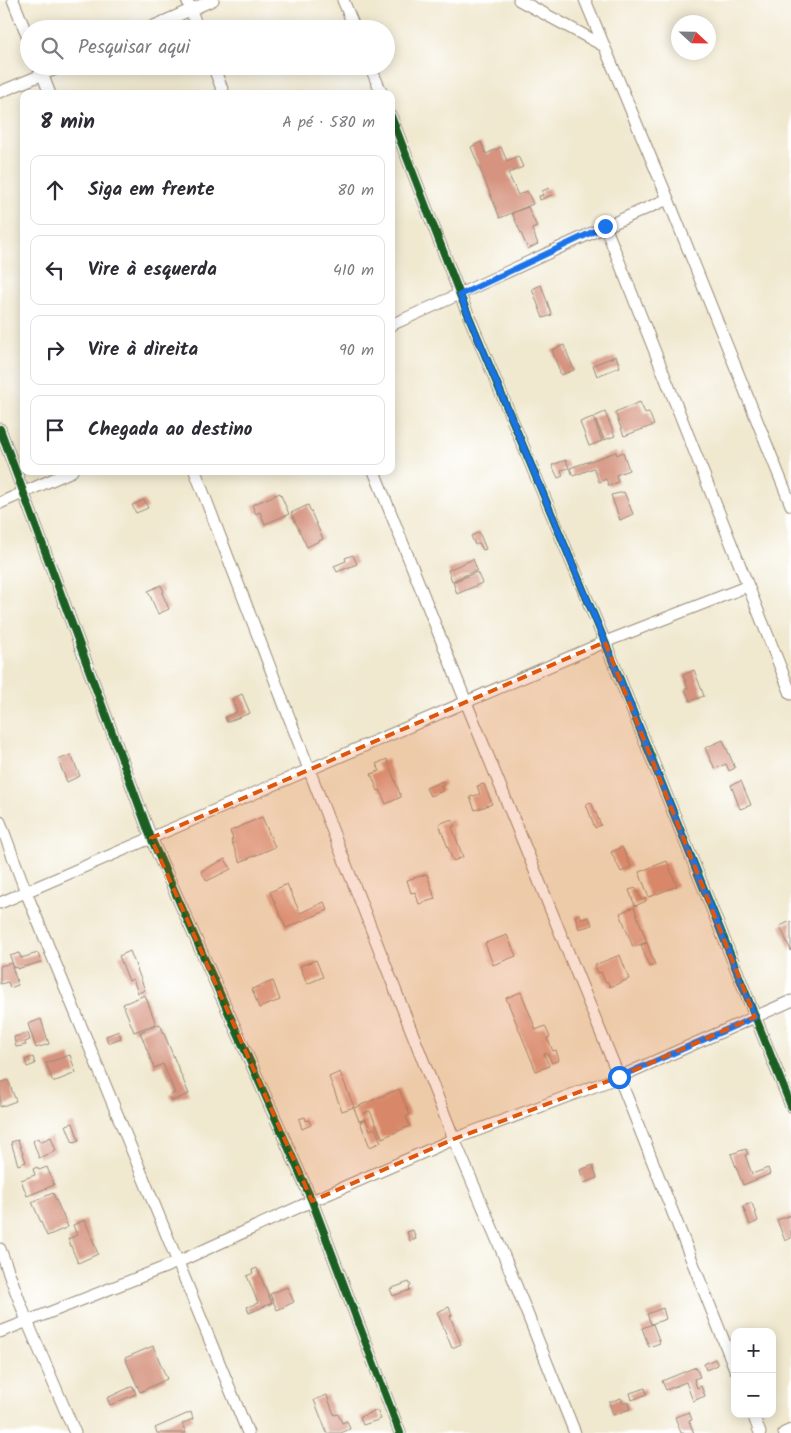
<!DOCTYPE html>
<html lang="pt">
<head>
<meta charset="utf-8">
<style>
  body { margin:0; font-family:Kalam,sans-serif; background:#f7f7f7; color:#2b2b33 }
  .controls { position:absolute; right:15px; bottom:15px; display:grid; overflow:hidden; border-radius:10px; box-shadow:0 2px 12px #0003 }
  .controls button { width:45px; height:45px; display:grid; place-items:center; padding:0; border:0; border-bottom:1px solid #e1e1e2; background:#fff; color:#2b2b33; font:25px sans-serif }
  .compass { position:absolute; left:671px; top:15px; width:45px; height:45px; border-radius:50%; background:#fff; box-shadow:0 2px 12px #0003; rotate:112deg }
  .stop { position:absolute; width:15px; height:15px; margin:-11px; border:4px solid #1a73e8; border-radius:50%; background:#fff }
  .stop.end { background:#1a73e8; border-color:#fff; box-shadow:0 1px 5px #0008 }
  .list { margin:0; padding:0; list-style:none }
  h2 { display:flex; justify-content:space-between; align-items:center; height:65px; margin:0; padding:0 20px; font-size:21px }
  h2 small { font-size:16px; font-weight:400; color:#7c7c81 }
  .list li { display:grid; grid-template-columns:32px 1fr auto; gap:15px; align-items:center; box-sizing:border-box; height:70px; margin:0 10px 10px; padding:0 10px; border:1px solid #e1e1e2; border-radius:10px }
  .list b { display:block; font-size:19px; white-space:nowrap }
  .list em { font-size:16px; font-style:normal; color:#7c7c81 }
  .icon { flex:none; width:28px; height:28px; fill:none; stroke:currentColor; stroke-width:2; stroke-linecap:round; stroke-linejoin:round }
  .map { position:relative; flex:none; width:791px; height:1433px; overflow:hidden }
  .search { position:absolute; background:#fff; box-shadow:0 2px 12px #0003; left:20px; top:20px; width:375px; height:55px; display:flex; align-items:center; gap:12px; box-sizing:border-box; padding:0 18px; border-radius:28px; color:#7c7c81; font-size:19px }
  .panel { position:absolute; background:#fff; box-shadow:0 2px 12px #0003; left:20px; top:90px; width:375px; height:385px; border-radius:10px }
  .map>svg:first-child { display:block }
  .building { fill:#d69480 }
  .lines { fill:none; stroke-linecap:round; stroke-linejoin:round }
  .minor-casing { stroke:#968976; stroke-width:13 }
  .minor { stroke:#fff; stroke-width:11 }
  .cycleway-casing { stroke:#fff; stroke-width:11 }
  .cycleway { stroke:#1b5e20; stroke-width:8 }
  .route { stroke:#1a73e8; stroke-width:6 }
  .marked { fill:#df570d; fill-opacity:0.2; stroke:#df570d; stroke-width:4; stroke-dasharray:10 6; stroke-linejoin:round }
</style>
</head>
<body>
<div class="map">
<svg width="791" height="1433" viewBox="0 0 791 1433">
  <rect width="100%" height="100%" fill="#fff"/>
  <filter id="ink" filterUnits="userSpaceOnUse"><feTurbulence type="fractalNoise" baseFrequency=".02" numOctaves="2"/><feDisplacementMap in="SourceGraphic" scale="10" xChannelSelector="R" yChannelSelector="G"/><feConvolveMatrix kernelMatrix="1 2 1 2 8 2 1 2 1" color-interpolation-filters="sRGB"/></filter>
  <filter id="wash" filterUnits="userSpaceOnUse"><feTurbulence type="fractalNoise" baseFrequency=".0096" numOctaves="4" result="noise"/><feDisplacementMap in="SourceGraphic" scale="20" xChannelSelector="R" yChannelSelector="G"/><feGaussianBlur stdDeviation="1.12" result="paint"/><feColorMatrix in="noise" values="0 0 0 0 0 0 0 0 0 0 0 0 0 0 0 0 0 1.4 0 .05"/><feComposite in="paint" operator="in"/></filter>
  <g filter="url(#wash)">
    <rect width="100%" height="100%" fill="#f0e8cf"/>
    <g id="blocks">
      <g class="building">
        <polygon points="481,142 486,154 501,147 507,161 518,156 523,167 508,173 518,195 527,191 533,204 500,218 471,147"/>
        <polygon points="549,188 552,195 540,200 539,196 543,195 542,191"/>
        <polygon points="528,207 537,227 532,229 538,244 528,249 512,213"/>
        <polygon points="541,285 552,315 543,318 532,289"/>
        <polygon points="564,345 574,370 561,375 552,350"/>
        <polygon points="616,356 620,367 597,376 593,365"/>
        <polygon points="640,402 645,413 649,412 654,425 624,436 615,412"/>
        <polygon points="605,412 615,436 604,440 594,417"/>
        <polygon points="593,417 602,441 589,446 580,422"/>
        <polygon points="616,452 617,455 623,452 629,470 616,475 618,482 609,486 606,479 599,482 594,468 573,476 570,468"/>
        <polygon points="566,460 569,468 561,470 563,476 558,478 552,465"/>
        <polygon points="624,492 633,514 620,520 611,495"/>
        <polygon points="280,493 289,514 265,524 260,512 256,514 252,505"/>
        <polygon points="144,500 148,508 136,513 132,505"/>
        <polygon points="308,505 323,539 307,547 291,513"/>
        <polygon points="479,532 486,549 483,550 479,543 475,545 471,536"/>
        <polygon points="353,555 357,564 337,572 334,566 346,561 345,558"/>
        <polygon points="473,559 477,570 452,581 448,570"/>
        <polygon points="477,572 482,583 457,594 453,582"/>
        <polygon points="161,585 164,592 162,593 169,609 158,614 148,591"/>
        <polygon points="694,670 704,696 690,701 685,689 688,688 683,675"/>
        <polygon points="242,694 250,713 227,722 225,717 237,712 232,699"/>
        <polygon points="723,740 735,768 729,771 726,764 715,769 705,748"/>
        <polygon points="71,755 80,776 67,782 58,760"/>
        <polygon points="387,759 401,797 386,804 380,790 378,791 371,774 380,771 376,764"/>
        <polygon points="443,781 445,785 441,786 443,791 430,796 426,788"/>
        <polygon points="741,781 751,805 740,809 731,785"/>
        <polygon points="484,784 492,804 475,810 470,797 480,794 477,786"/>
        <polygon points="591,802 601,825 595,828 586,804"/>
        <polygon points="262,817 275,847 240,862 231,840 233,839 230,831"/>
        <polygon points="452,819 455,826 452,827 463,857 453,861 439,824"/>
        <polygon points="622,847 631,867 621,872 611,852"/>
        <polygon points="225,859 231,869 207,881 201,871"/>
        <polygon points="667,861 677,886 649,897 639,872"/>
        <polygon points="427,874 435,899 419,904 415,892 411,893 407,880"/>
        <polygon points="287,884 300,913 324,902 328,910 286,928 270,892"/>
        <polygon points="636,888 641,900 645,898 646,901 635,906 629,890"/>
        <polygon points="634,907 647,942 633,947 620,913"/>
        <polygon points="580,914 582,919 589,917 592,925 579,929 575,916"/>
        <polygon points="791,921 791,951 780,926"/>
        <polygon points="507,935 516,956 493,965 485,943"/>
        <polygon points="647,943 655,965 649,967 641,945"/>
        <polygon points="130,951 145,990 138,993 133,979 129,981 119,956"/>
        <polygon points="19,953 21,958 38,953 41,962 17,969 17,967 14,968 10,956"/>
        <polygon points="620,955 629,979 610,987 607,981 605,982 601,972 598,973 595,965"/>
        <polygon points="316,960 323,977 307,984 300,966"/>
        <polygon points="11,963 18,985 10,988 8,982 0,984 0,966"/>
        <polygon points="273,981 280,1000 259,1008 252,989"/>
        <polygon points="521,992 536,1030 545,1026 550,1037 547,1038 553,1051 556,1050 559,1060 552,1063 547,1053 544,1054 549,1066 536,1071 506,998"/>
        <polygon points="145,995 156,1024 134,1032 123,1004"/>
        <polygon points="41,1019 49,1044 36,1048 28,1024"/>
        <polygon points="160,1024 189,1094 172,1101 170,1095 175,1093 163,1064 154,1068 140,1032"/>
        <polygon points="119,1031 121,1038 108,1043 106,1036"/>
        <polygon points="28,1033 30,1040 25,1042 26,1045 16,1047 14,1037"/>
        <polygon points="70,1055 76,1073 53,1082 46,1063"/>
        <polygon points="33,1057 35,1064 27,1067 25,1060"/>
        <polygon points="340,1072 354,1107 342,1111 329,1077"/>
        <polygon points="8,1080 16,1101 0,1107 0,1083"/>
        <polygon points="399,1089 410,1115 406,1117 410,1126 382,1138 370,1111 364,1113 366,1119 359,1121 354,1108"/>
        <polygon points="305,1117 306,1121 309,1120 311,1125 302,1129 299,1119"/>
        <polygon points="366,1120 370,1130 375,1128 381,1142 370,1147 360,1122"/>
        <polygon points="73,1123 79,1141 73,1143 66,1125"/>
        <polygon points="51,1137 56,1151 39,1158 33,1141 38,1138 40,1142"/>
        <polygon points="18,1140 26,1162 18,1165 11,1142"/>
        <polygon points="746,1149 748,1154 745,1155 752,1174 768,1168 770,1174 743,1185 731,1154"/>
        <polygon points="593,1165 597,1178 584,1183 580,1170"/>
        <polygon points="37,1167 39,1170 47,1167 54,1185 27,1196 21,1180 35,1175 33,1169"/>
        <polygon points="53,1193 68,1227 47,1236 32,1202"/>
        <polygon points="752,1203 758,1221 750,1225 743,1206"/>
        <polygon points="791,1215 791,1238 785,1241 777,1220"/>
        <polygon points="85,1220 98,1254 78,1263 68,1239 77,1235 73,1225"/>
        <polygon points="413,1230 416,1239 410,1241 407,1232"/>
        <polygon points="257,1268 272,1303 249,1313 247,1307 258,1303 247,1276 253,1273 252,1270"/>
        <polygon points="409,1282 411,1286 409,1287 410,1290 393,1296 390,1289"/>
        <polygon points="287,1287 294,1302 277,1310 270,1294"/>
        <polygon points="449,1307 452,1315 450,1316 461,1344 452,1348 437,1312"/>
        <polygon points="663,1308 666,1319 651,1324 647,1314"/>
        <polygon points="653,1324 660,1343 649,1347 642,1328"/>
        <polygon points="153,1346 167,1379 140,1392 125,1358"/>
        <polygon points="715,1359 718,1365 706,1370 704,1364"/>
        <polygon points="696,1367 700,1377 694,1379 697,1388 701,1386 705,1396 693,1401 686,1382 666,1390 662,1381"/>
        <polygon points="133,1386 136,1394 110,1405 107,1398"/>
        <polygon points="645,1388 647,1394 632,1400 630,1393"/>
        <polygon points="327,1395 334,1415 338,1414 342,1423 347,1421 350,1429 341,1433 327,1433 314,1400"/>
        <polygon points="621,1398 623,1403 627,1401 630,1409 613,1415 609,1402"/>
        <polygon points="377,1410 381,1419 363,1425 360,1417"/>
        <polygon points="191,1412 193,1419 182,1424 186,1433 157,1433 155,1428"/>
        <polygon points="689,1412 692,1420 689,1421 694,1433 681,1433 675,1417"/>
      </g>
    </g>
  </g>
  <g filter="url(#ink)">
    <use href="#blocks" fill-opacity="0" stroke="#968976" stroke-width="1"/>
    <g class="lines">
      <g class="minor-casing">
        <g id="minor">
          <polyline points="13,0 29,40"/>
          <polyline points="187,0 198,29"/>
          <polyline points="343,0 355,29"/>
          <polyline points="519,0 604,46"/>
          <polyline points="585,0 668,199 791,505"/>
          <polyline points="147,29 213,0"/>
          <polyline points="39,66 50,94"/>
          <polyline points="213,66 224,94"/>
          <polyline points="370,66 382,94"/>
          <polyline points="0,92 63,66"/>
          <polyline points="391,116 460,295 605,642 791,1106"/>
          <polyline points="605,226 791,694"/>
          <path d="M391,325c93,-41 184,-86 277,-126"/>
          <polyline points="0,429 151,838 312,1201 400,1433"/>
          <polyline points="195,471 328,819 454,1139 507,1263 575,1433"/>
          <polyline points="374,471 466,702 619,1077 735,1369"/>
          <polyline points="0,503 72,471"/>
          <polyline points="0,822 26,892 248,1433"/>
          <polyline points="0,903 605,642 748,586"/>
          <polyline points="0,1249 27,1321 75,1433"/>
          <polyline points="0,1332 178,1262 312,1201 454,1139 619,1077 791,1001"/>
          <polyline points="753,1414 760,1433"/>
          <polyline points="784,1433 791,1430"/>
        </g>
      </g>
      <use href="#minor" class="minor"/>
      <g class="cycleway-casing">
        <g id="cycleway">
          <polyline points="391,116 460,295 605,642 791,1106"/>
          <polyline points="0,429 151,838 312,1201 400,1433"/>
        </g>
      </g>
      <use href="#cycleway" class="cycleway"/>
    </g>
  </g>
  <g class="lines" filter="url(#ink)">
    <polyline class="route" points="605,226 460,295 605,642 755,1017 619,1077"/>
  </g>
  <path class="marked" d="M605,642l150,375 -136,60 -165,62 -142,62 -161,-363z"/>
</svg>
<div class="controls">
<button>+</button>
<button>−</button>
</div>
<svg class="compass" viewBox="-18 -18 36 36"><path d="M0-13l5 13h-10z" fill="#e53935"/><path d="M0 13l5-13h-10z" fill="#7c7c81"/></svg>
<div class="stop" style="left:619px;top:1077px"></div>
<div class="stop end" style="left:605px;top:226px"></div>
<div class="search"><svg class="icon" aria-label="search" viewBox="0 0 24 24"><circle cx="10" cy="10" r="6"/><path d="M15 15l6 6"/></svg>Pesquisar aqui</div>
<section class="panel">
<h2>8 min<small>A pé · 580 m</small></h2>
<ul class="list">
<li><svg class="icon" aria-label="ahead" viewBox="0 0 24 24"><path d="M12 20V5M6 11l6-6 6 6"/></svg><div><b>Siga em frente</b></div><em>80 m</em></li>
<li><svg class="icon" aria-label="left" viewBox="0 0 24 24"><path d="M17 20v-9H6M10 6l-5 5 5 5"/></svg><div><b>Vire à esquerda</b></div><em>410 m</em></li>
<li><svg class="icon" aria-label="right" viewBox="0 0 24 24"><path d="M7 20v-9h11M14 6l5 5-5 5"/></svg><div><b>Vire à direita</b></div><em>90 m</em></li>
<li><svg class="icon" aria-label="arrive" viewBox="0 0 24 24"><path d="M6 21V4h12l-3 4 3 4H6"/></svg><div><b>Chegada ao destino</b></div></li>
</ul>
</section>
</div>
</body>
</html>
